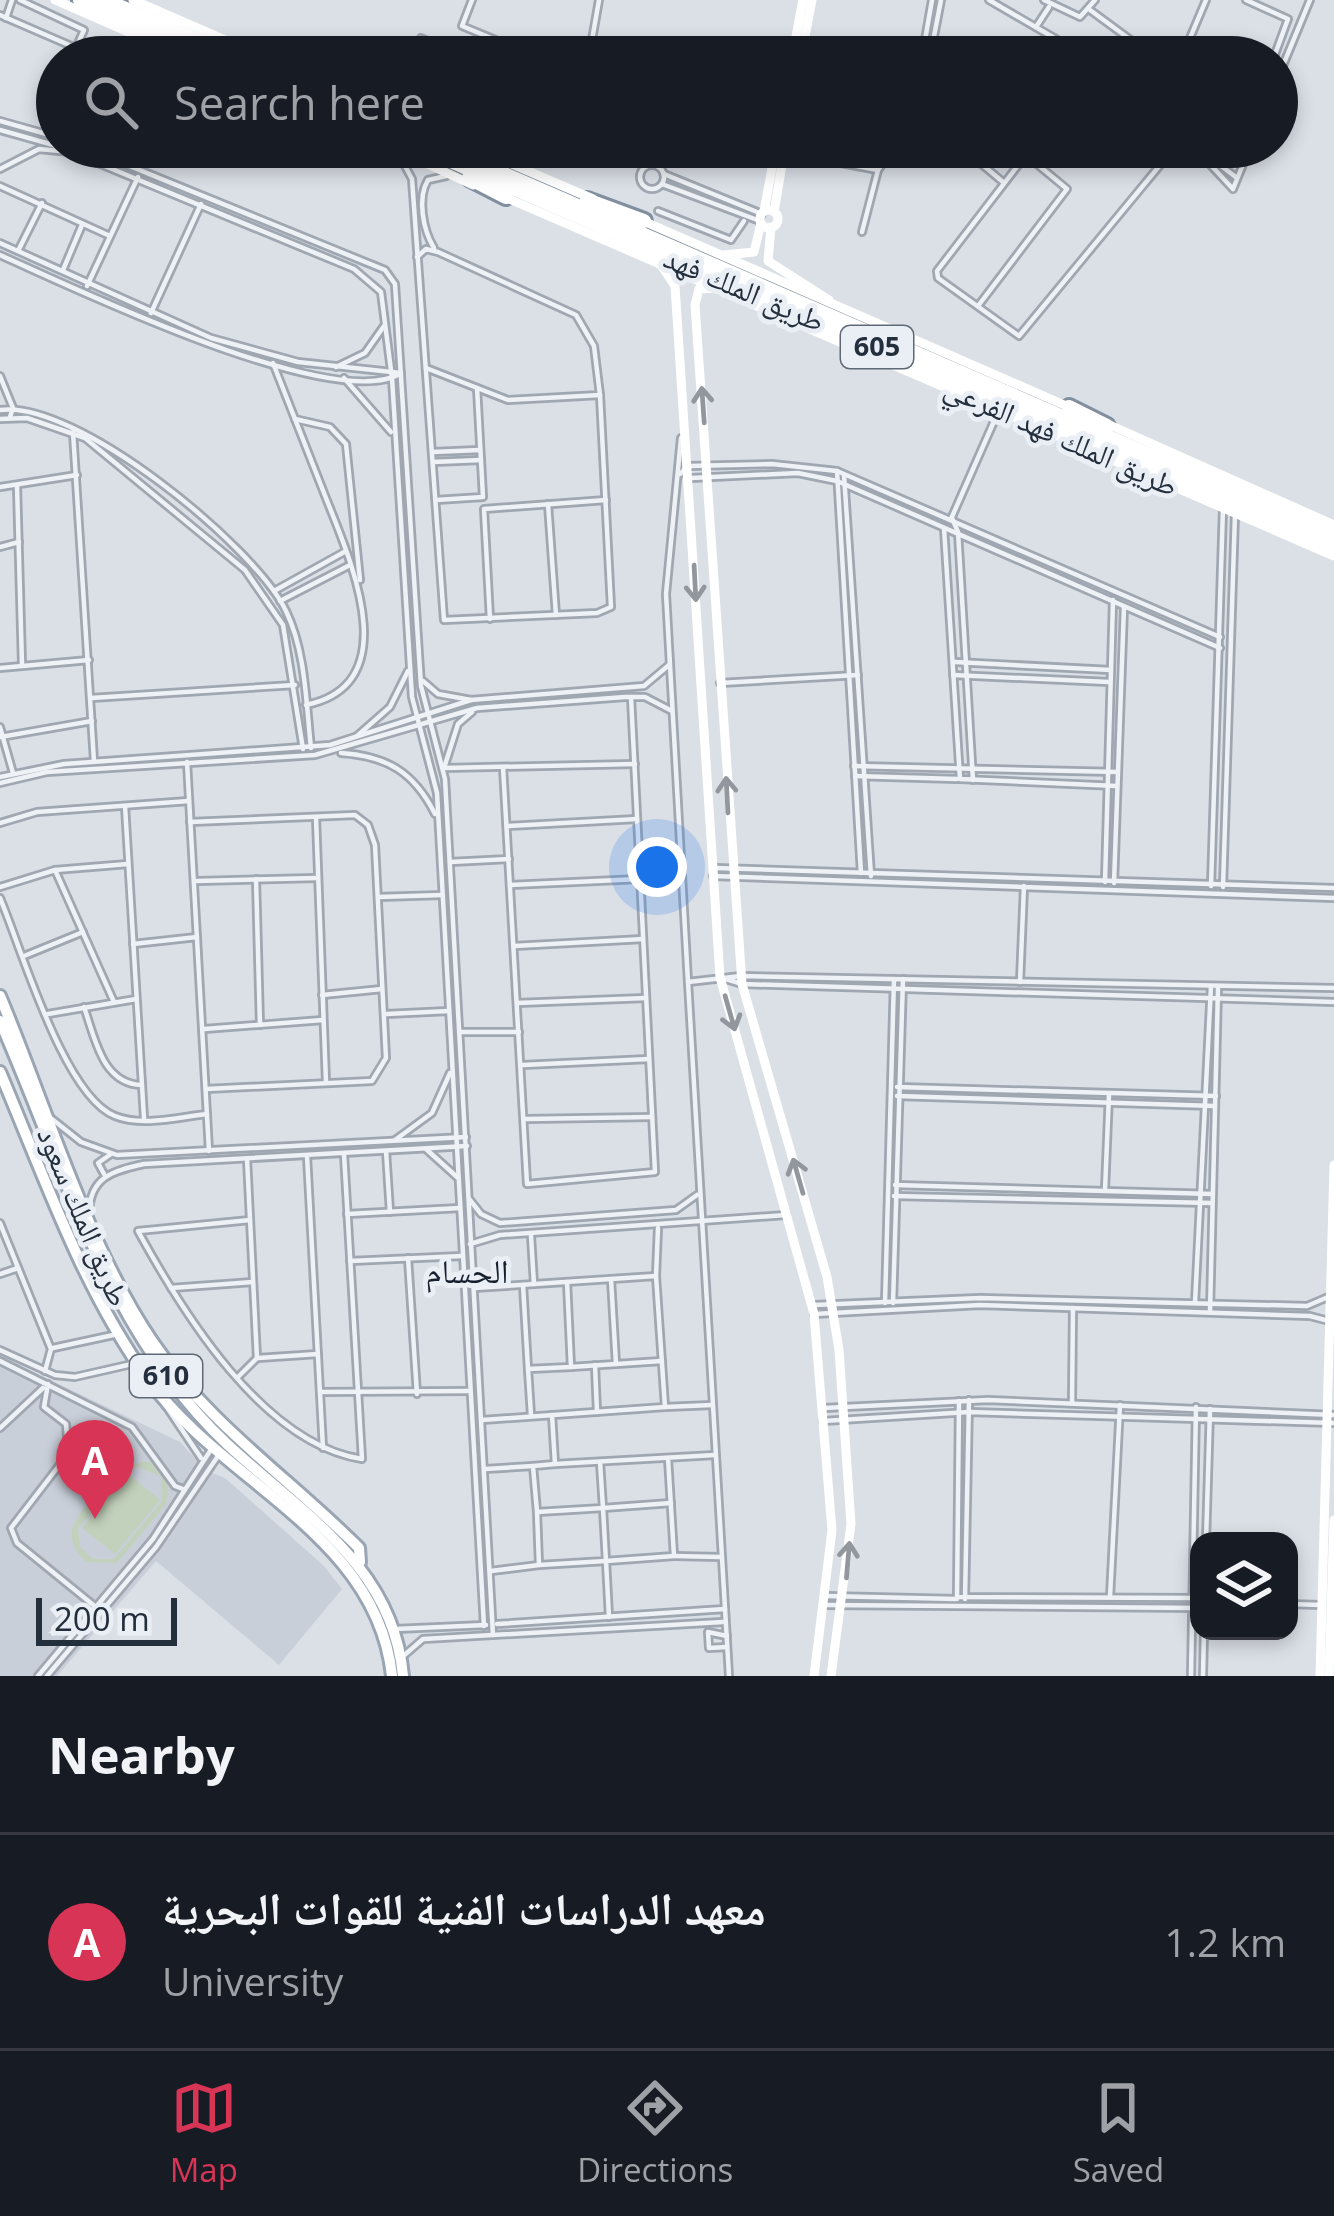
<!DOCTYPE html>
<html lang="en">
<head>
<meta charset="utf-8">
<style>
  body { margin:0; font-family:"Open Sans","Noto Naskh Arabic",sans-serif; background:#20242c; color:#f1f3f6 }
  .controls { position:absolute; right:36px; bottom:36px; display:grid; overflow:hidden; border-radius:24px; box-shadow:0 6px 18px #0003 }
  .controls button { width:108px; height:108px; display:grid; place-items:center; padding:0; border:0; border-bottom:3px solid #363941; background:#171b24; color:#f1f3f6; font:60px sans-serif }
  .scale { position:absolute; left:36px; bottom:30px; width:141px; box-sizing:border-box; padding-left:12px; border:6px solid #242f3e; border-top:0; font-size:33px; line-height:42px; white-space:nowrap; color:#242f3e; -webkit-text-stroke:9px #eaeff5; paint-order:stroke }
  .you { position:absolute; left:657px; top:867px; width:42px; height:42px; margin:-30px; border:9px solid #fff; border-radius:50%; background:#1a73e8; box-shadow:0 0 0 18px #1a73e833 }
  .badge { display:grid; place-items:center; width:78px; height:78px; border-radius:50%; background:#d83455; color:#fff; font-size:39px; font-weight:700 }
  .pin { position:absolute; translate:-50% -99px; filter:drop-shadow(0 3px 6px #0008) }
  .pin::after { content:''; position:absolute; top:63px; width:42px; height:36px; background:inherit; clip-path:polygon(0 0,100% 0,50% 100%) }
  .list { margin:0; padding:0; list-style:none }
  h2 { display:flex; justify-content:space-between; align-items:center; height:156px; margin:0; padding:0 48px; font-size:51px }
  h2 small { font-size:39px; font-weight:400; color:#9ea1a6 }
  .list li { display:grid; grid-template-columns:78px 1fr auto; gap:36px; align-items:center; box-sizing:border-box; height:216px; padding:0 48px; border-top:3px solid #363941 }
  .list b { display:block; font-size:45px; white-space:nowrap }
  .list p { margin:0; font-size:39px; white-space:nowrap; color:#9ea1a6 }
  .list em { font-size:39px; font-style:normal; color:#9ea1a6 }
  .icon { flex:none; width:66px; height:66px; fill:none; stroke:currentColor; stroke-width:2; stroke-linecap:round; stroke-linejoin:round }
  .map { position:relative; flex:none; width:1334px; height:1676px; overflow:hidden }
  .search { position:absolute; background:#171b24; box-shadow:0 6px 18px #0003; left:36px; right:36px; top:36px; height:132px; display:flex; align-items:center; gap:30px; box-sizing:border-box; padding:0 42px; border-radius:66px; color:#9ea1a6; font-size:45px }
  .sheet { height:372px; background:#171b24 }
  nav { display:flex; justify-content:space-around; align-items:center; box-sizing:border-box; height:168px; border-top:3px solid #363941; background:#171b24; font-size:33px; color:#9ea1a6 }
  nav a { display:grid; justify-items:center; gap:6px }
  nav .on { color:#d83455 }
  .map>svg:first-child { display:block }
  .built { fill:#c9cfd9 }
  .green { fill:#c2d1bb; fill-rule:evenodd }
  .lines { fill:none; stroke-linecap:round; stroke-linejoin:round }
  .street-casing { stroke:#a0a7b1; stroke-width:10 }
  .primary-casing { stroke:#9aa5b3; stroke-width:16 }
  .highway-casing { stroke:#818e9e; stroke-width:20 }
  .street { stroke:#eef1f5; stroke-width:4.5 }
  .secondary { stroke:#fff; stroke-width:9 }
  .primary { stroke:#fff; stroke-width:10 }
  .highway { stroke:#fff; stroke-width:14 }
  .oneway { stroke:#92979e }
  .labels { text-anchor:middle; stroke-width:10; stroke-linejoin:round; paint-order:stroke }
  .shield { fill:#eaeff5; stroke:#5f6975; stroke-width:3 }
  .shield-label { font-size:27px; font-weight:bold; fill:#242f3e }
  .street-label { font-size:30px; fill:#242f3e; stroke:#eaeff5 }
  .neighbourhood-label { font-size:33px; fill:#17202e; stroke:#eaeff5 }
</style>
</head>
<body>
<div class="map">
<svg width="1334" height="1676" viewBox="0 0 1334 1676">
  <rect width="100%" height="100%" fill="#dbe0e7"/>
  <polygon class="built" points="0,1356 180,1442 207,1471 225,1478 324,1566 342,1589 279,1665 156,1561 57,1676 0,1676"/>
  <g class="green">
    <path d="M150,1462l19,19 -3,23 -49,59 -31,-1c-9,-9 -18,-21 -13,-35 9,-23 52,-69 77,-65zM135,1466l26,10 1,25 -48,58h-21l-13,-12 -2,-19z"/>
    <polygon points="127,1473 160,1500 115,1554 82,1528"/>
  </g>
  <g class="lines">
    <g class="street-casing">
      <g id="street">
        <polyline points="472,0 462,26 537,57"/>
        <polyline points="989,0 1087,57"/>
        <polyline points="1044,0 1080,17 1095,0"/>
        <polyline points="1246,0 1288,19 1274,57"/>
        <polyline points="1090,10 1139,46"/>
        <polyline points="0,15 76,48 84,30 20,0"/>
        <polyline points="6,18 12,0"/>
        <polyline points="1036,27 1049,7"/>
        <polyline points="413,57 421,38 463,57"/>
        <polyline points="589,57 599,0"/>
        <polyline points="922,57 932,0"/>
        <polyline points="930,57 941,0"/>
        <polyline points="1182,57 1206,0"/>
        <polyline points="1277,80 1310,0"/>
        <polyline points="0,121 57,137"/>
        <polyline points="0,130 57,146"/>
        <polyline points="83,147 385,270 395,284 421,686 445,779 493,1635"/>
        <polyline points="961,147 1003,182"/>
        <polyline points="1016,147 1026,155 937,271 938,278 1019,336 1175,147"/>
        <polyline points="1194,147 1233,189 1250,147"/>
        <polyline points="1199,149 1237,178"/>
        <polyline points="398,153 412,179 444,620 597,613 611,607 600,395"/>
        <polyline points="788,153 878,170 895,147"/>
        <circle cx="652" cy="177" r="12"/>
        <polyline points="0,169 39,149 71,152 354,269 381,292 392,378 412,697 437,793 484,1626"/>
        <polyline points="664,174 762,214"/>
        <polyline points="662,184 760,221"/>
        <polyline points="0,186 110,236"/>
        <polyline points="658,211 731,240 744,221"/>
        <polyline points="862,232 878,170"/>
        <path d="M0,243l211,95 87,24 103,11c-65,42 -331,-87 -401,-118"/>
        <path d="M434,248c-11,-18 -17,-50 -6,-68l18,-4"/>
        <polyline points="18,251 42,203"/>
        <polyline points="417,257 426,249 438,252 576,315 594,346 600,395 508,400 426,368"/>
        <polyline points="63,270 82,225"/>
        <polyline points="87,286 138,177"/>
        <polyline points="978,306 1067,189 1026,155"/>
        <polyline points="151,313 201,204"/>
        <path d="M273,363c17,43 34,86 51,130 24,62 85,191 -18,212"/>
        <polyline points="336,367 365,353 384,326"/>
        <polyline points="0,376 13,408 10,417"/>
        <polyline points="344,378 391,432"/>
        <path d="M0,410c75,-11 255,136 286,201 20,41 20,93 25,137"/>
        <polyline points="0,419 27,418 85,438 245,570 283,625 303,749"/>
        <polyline points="295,419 330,427 346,444 360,580"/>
        <polyline points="73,432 94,761"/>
        <polyline points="681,438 666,594 688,982 741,976 1334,988"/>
        <polyline points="432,452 480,450"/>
        <polyline points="433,462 481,460"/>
        <polyline points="837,471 861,873"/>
        <polyline points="680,474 688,466 772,464 837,471 1220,637"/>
        <polyline points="844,475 871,876"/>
        <polyline points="691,478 798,473 837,481 1220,648"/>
        <polyline points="17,486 22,664"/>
        <polyline points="0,487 77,475"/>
        <polyline points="436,500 483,497 477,388"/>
        <polyline points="548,504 556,615"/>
        <polyline points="952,518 958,532 973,780"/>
        <polyline points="951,519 999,410"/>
        <polyline points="944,528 960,779 1117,786"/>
        <polyline points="0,547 19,542"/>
        <polyline points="274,591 346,551"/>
        <polyline points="280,601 350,565"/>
        <polyline points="490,619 484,509 606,500"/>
        <polyline points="955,662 1111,670"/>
        <polyline points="0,668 89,660"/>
        <polyline points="953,675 1109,682"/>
        <polyline points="423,681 438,694 471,700"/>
        <polyline points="720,683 858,675"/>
        <polyline points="91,698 295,685"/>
        <polyline points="472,712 458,724 444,768 635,764"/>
        <polyline points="0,727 13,773"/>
        <polyline points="357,736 390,707 408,671"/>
        <polyline points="0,737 92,721"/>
        <path d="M341,753c46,3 73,19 94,61"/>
        <polyline points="187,762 209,1151"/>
        <polyline points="854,766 1118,772"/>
        <polyline points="503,767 527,1184 655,1172 631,697"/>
        <polyline points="855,776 957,779"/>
        <polyline points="0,777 64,764 330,745 471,700 644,686 669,665"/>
        <polyline points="0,783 47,772 315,755 477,708 625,697 645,697 672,711"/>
        <polyline points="125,806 144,1118"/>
        <polyline points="316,818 326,1082"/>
        <polyline points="190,822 355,815 368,825 375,845 386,1058 372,1081 206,1089"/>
        <polyline points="0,823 37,812 189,801"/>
        <polyline points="507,826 637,819"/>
        <polyline points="450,862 509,859"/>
        <polyline points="716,868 1334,888"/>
        <polyline points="55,870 114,1002"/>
        <polyline points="713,876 1334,898"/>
        <polyline points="256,879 260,1025"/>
        <polyline points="197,881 317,878"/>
        <polyline points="1105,882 1113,600"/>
        <polyline points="1114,883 1124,607"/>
        <polyline points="510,885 640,879"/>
        <polyline points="1211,886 1223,508"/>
        <polyline points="0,887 55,870 128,864"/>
        <polyline points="1223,887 1235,514"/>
        <polyline points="378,897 443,895"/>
        <path d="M0,898c22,52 64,198 115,218 27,11 64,1 92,-2"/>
        <polyline points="133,944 197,937"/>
        <polyline points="514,946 643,939"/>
        <polyline points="24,956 83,932"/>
        <polyline points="726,979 742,984 1334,1002"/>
        <polyline points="688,982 729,1676"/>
        <polyline points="1020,982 1024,886"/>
        <polyline points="322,995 382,989"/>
        <polyline points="517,1003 646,998"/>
        <path d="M84,1007c11,31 18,77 58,78"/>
        <polyline points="48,1014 136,999"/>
        <polyline points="386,1014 449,1011"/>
        <polyline points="204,1029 323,1020"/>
        <polyline points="460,1032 519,1032"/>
        <polyline points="523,1065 649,1059"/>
        <polyline points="897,1087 1216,1096"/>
        <polyline points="897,1096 1215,1106"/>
        <polyline points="52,1119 81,1142 117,1155 466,1137"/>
        <polyline points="526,1119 652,1117"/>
        <polyline points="395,1140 432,1113 450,1073"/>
        <polyline points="426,1149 457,1177"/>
        <polyline points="386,1151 390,1212"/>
        <polyline points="307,1156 323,1448"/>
        <polyline points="104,1174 98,1163 111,1154"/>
        <polyline points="895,1185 1213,1194"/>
        <polyline points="1105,1190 1109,1094"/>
        <polyline points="894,1196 1212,1203"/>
        <polyline points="470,1200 481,1214 500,1223 676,1210 697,1195"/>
        <path d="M89,1213c1,-36 23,-42 55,-49l323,-18"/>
        <polyline points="347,1214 460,1208"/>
        <path d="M250,1220l-112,11c45,82 125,213 224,228l-18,-305"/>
        <polyline points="0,1223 51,1349 45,1371"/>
        <polyline points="531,1236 534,1284"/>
        <polyline points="470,1244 500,1235 786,1215"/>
        <polyline points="408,1258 417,1394"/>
        <polyline points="350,1261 462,1256"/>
        <polyline points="0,1274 18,1268"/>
        <polyline points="656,1276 658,1228"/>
        <polyline points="523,1285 528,1369"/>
        <polyline points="171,1288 253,1282"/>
        <polyline points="474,1288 656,1276 665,1407 482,1420"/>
        <polyline points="885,1303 894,979"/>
        <polyline points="893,1303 903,979"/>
        <polyline points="1195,1303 1211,986"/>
        <polyline points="814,1305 980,1298 1307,1306 1328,1297"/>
        <polyline points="1210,1312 1218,988"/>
        <polyline points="814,1314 980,1305 1310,1316 1329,1321"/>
        <polyline points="53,1348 118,1334"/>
        <polyline points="0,1350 55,1375 75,1377 132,1364"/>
        <polyline points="258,1358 318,1354"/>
        <polyline points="0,1361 132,1427 175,1486 183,1489"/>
        <polyline points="616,1364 662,1361"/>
        <polyline points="595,1365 597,1412"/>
        <polyline points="571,1367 616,1364 611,1279"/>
        <polyline points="238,1377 257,1358 247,1159"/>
        <polyline points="48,1384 44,1407 66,1424 68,1448 61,1463 11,1528 17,1543 97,1608"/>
        <polyline points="320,1392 470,1391"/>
        <polyline points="959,1401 957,1597 1199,1598"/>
        <polyline points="164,1403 201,1458"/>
        <polyline points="1072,1403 1073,1308"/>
        <polyline points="665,1407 712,1405"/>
        <polyline points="824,1408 988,1400 1334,1415"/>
        <polyline points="531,1415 528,1369 571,1367 567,1282"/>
        <polyline points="552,1415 555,1464 715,1455"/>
        <polyline points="823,1421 969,1412 1334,1423"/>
        <polyline points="0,1428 43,1388"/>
        <polyline points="555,1464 533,1466 537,1512 603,1508 600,1462"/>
        <polyline points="485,1469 533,1466"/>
        <polyline points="537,1512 539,1565 606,1561 603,1508 671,1503"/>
        <polyline points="1206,1541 1210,1409"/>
        <polyline points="674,1556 721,1557"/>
        <polyline points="491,1571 539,1565"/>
        <polyline points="827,1596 957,1599"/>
        <polyline points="1110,1597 1120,1405"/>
        <polyline points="965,1599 969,1400"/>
        <polyline points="1289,1604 1321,1605"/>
        <polyline points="825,1605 1199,1608"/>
        <polyline points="609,1617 606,1561 674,1556 668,1458"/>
        <polyline points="497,1624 725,1609"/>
        <polyline points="395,1629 486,1625"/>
        <polyline points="727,1636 708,1632 709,1648 727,1647"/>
        <polyline points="401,1658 423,1639 723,1622"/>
        <polyline points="38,1676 153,1539 212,1448"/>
        <polyline points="47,1676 156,1547 218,1456"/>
        <polyline points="1191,1676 1196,1407"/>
        <polyline points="1203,1676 1204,1631"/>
      </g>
    </g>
    <g class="primary-casing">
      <g id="primary">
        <path d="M0,996c44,105 88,252 152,345 56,83 137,137 207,207l1,14"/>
        <path d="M0,1021c65,147 106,309 227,423 74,69 166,121 176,232"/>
        <path d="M0,1072c44,104 81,213 147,306 76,106 230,156 245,298"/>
      </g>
    </g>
    <g class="highway-casing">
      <g id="highway">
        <polyline points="80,0 211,57"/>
        <polyline points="105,0 236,57"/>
        <polyline points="419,147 1334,547"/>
        <polyline points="449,147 493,164"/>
        <polyline points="486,166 1334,535"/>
        <polyline points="469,178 506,197"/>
        <polyline points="587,200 644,221"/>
        <polyline points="1069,407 1107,426"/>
      </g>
    </g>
    <use href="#street" class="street"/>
    <g class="secondary">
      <polyline points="55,0 185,57"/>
      <polyline points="133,0 264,57"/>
      <polyline points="792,57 803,0"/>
      <polyline points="801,57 812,0"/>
      <polyline points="391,147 473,185"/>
      <polyline points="472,147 593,199"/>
      <polyline points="505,197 1334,556"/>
      <circle cx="769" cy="219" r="9"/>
      <polyline points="764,211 776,147"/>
      <polyline points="774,212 785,147"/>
      <polyline points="641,220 1071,408"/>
      <polyline points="771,227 768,261 829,300"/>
      <polyline points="724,255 754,252 761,223"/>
      <polyline points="659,262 675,286 720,977 814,1314 832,1530 814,1676"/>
      <polyline points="720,288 699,289 695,305 742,984 827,1277 839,1350 851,1524 831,1676"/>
      <polyline points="1103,422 1334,525"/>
      <polyline points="1320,1676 1334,1165"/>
      <polyline points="1329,1676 1334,1520"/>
    </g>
    <use href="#primary" class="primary"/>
    <use href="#highway" class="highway"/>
  </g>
  <defs><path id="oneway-shaft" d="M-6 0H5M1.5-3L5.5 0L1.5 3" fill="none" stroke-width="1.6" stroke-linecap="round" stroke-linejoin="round" transform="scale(3)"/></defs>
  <g class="oneway">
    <use href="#oneway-shaft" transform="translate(703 405) rotate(-94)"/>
    <use href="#oneway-shaft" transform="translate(695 583) rotate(87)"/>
    <use href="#oneway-shaft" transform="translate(727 795) rotate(-93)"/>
    <use href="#oneway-shaft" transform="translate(730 1013) rotate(74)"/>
    <use href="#oneway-shaft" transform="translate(798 1176) rotate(-106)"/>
    <use href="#oneway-shaft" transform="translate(848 1560) rotate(-85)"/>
  </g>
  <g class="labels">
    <g class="shield">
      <rect x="841" y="326" width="72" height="42" rx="9"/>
      <rect x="130" y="1355" width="72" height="42" rx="9"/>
    </g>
    <g class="shield-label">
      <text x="877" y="356">605</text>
      <text x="166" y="1385">610</text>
    </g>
    <g class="street-label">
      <text transform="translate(744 290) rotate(23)" y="10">طريق الملك فهد</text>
      <text transform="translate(1061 437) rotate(24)" y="10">طريق الملك فهد الفرعي</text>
      <text transform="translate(83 1217) rotate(67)" y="10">طريق الملك سعود</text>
    </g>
    <g class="neighbourhood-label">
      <text x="467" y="1283">الحسام</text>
    </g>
  </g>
</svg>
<div class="controls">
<button><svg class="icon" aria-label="layers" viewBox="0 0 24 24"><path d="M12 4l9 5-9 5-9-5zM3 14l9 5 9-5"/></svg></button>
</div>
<div class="scale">200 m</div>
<div class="you"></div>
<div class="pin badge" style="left:95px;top:1519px">A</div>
<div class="search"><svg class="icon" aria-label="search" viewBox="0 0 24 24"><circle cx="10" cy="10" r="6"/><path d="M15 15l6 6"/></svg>Search here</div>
</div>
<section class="sheet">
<h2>Nearby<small></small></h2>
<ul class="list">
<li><span class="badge">A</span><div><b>معهد الدراسات الفنية للقوات البحرية</b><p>University</p></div><em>1.2 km</em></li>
</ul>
</section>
<nav>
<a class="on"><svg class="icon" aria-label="map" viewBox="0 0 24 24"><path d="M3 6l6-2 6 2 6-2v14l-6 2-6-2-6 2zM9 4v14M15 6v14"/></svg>Map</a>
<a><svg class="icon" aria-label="directions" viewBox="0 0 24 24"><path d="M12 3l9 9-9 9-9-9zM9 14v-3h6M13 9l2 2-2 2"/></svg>Directions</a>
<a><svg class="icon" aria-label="saved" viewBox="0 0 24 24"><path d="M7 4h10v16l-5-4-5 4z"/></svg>Saved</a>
</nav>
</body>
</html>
